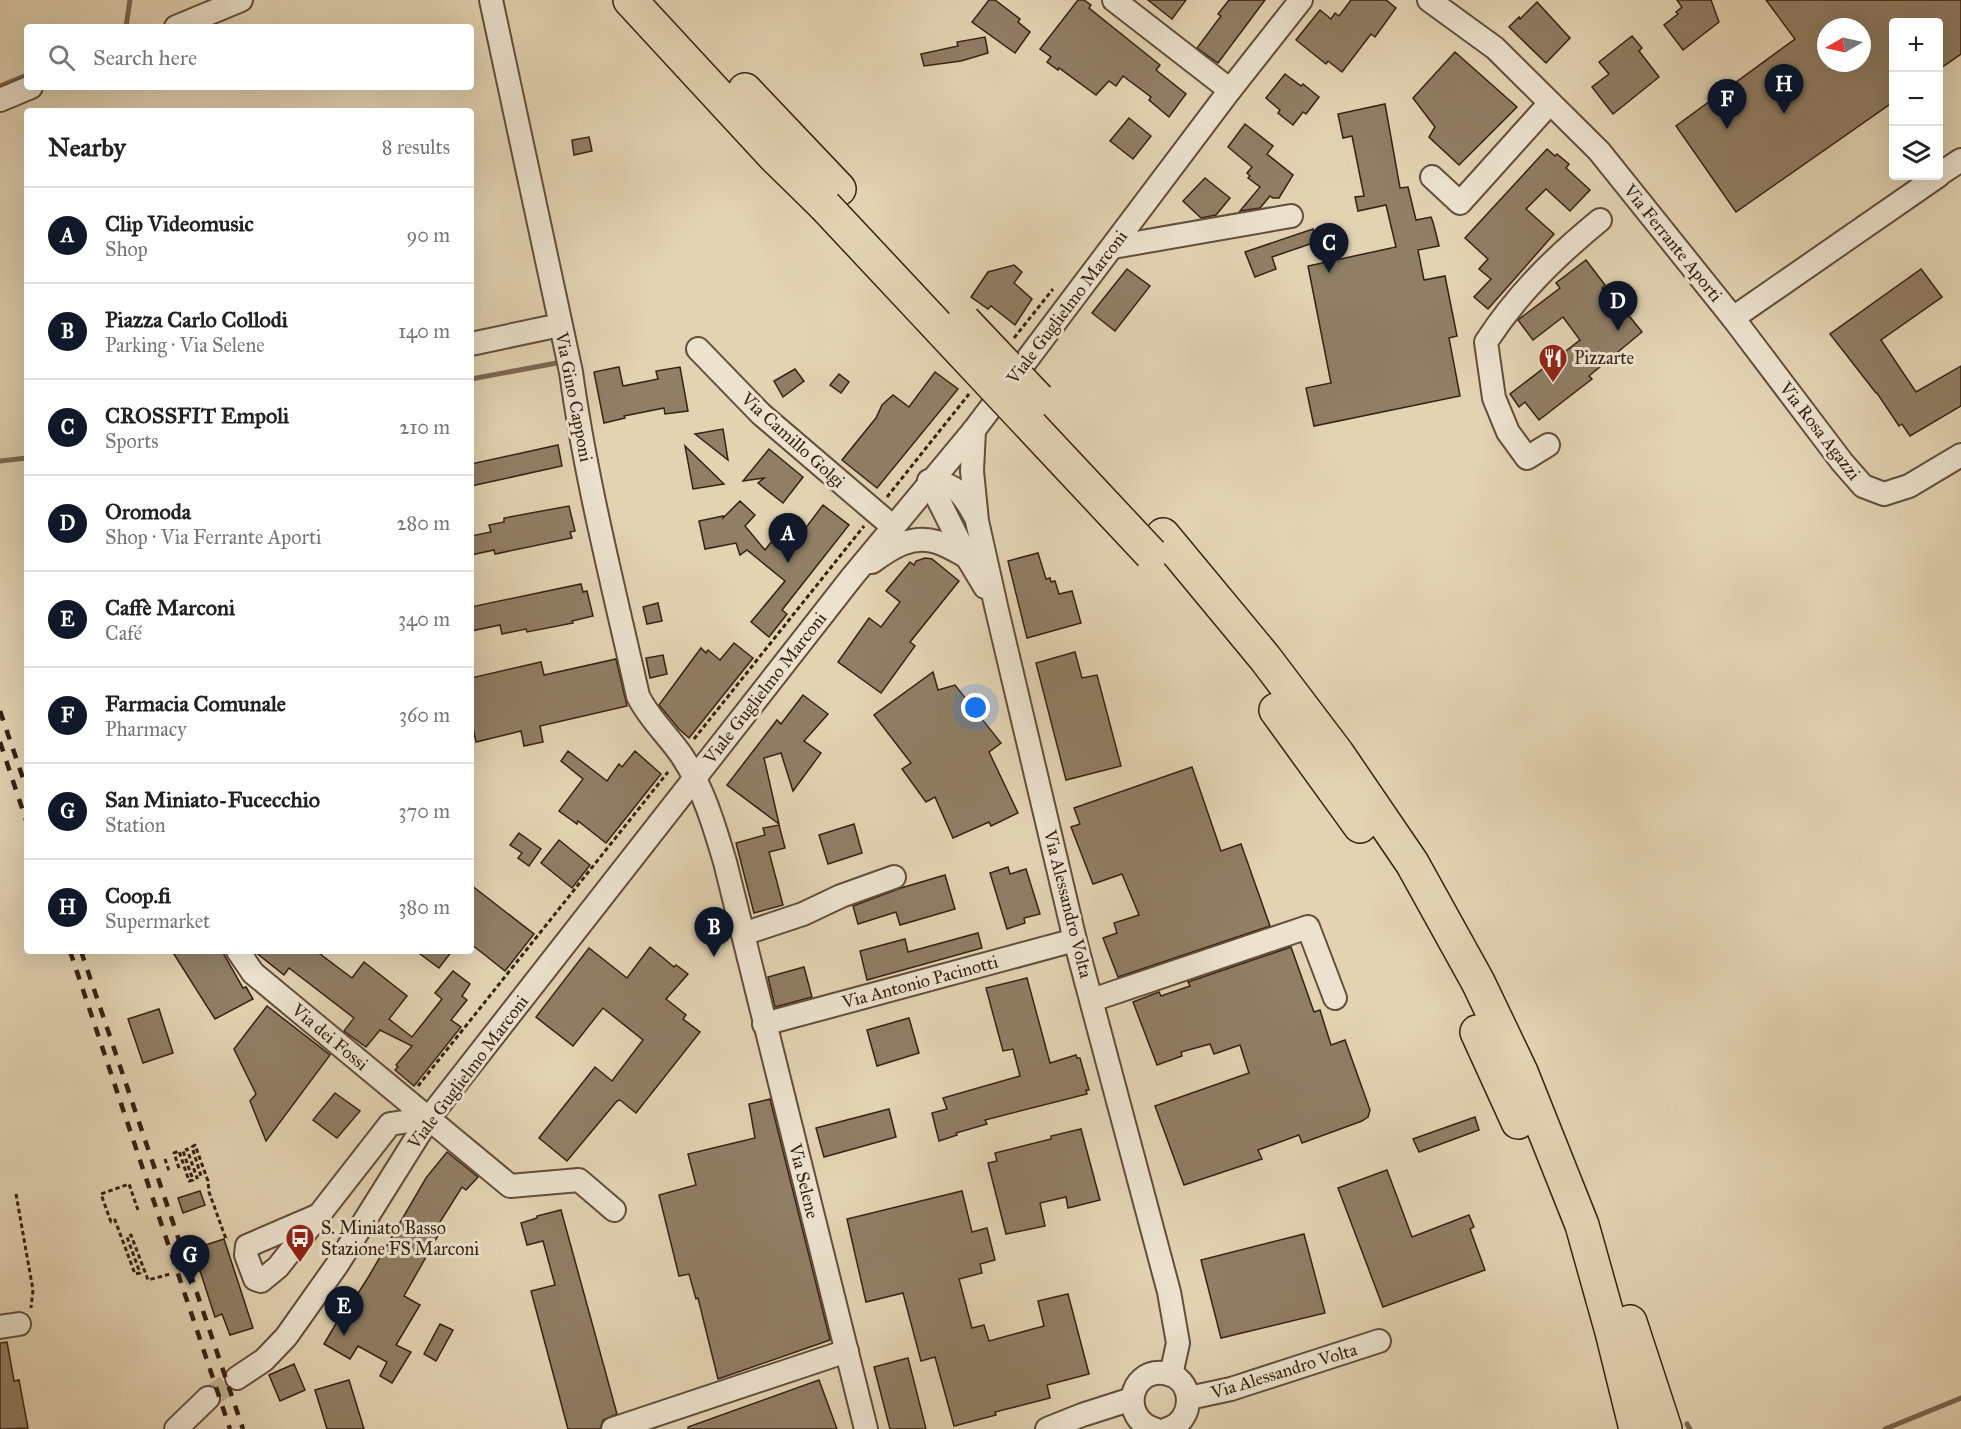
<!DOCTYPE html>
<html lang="en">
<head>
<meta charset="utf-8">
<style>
  body { margin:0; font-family:"IM FELL Great Primer",serif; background:#f6f6f6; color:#222 }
  .controls { position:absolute; right:18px; top:18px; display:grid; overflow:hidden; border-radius:6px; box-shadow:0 6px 24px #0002 }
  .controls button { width:54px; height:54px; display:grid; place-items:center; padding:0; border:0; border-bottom:2px solid #e0e0e0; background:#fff; color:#222; font:30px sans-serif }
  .compass { position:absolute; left:1817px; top:18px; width:54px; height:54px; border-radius:50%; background:#fff; box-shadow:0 6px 24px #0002; rotate:261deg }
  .you { position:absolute; left:976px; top:708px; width:21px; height:21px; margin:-15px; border:4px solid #fff; border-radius:50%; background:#1a73e8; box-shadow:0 0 0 9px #1a73e833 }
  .badge { display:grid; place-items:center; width:39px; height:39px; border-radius:50%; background:#111827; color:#fff; font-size:20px; font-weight:700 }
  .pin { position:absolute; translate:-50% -50px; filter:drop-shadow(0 2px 3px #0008) }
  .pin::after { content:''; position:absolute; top:32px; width:21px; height:18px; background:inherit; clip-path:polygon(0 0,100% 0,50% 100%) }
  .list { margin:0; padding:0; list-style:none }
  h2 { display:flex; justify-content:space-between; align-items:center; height:78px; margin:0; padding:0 24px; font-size:26px }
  h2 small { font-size:20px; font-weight:400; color:#767676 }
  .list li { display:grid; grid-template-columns:39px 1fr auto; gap:18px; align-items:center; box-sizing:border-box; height:96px; padding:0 24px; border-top:2px solid #e0e0e0 }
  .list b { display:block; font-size:22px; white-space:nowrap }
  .list p { margin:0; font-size:20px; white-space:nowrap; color:#767676 }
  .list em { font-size:20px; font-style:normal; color:#767676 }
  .icon { flex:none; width:33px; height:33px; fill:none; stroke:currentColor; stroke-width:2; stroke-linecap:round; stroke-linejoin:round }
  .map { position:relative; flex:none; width:1961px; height:1429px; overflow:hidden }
  .search { position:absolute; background:#fff; box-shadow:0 6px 24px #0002; left:24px; top:24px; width:450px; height:66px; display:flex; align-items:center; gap:15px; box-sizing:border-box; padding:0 21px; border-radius:6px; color:#767676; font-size:22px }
  .panel { position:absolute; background:#fff; box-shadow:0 6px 24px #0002; left:24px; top:108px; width:450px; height:846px; border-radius:6px }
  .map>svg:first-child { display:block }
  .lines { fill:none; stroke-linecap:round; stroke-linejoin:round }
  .stream { stroke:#7b6751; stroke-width:5 }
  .building { fill:#907e65; stroke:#372111; stroke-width:1.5; fill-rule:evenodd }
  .minor-tunnel { stroke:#c0af93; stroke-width:22; stroke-dasharray:22 11; stroke-linecap:butt }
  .minor-casing { stroke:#624e3a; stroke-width:26 }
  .highway-casing { stroke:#372111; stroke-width:36 }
  .path { stroke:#372111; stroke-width:3; stroke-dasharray:4.5 3; stroke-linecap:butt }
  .minor { stroke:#ece2ce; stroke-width:22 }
  .highway { stroke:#e2d3b3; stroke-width:33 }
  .rail { stroke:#372111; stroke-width:4.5; stroke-dasharray:10 10; stroke-linecap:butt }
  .highway-bridge-casing { stroke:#372111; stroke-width:36; stroke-linecap:butt }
  .highway-bridge { stroke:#e2d3b3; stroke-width:33 }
  .labels { text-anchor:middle; stroke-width:6; stroke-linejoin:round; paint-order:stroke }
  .street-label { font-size:18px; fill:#372111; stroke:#ece2ce }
  .poi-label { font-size:18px; fill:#372111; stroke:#ece2ce; text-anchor:start }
</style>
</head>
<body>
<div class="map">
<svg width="1961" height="1429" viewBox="0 0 1961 1429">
  <rect width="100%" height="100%" fill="#e2d3b3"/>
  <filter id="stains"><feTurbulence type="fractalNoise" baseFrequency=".00333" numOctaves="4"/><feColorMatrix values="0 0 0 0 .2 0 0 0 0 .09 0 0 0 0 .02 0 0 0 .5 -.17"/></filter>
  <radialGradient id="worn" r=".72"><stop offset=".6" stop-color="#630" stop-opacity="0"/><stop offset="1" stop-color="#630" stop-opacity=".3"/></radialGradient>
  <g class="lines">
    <g class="stream">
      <polyline points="126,27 130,0"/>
      <polyline points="0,86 27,75"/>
      <polyline points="471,379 562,362"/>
      <polyline points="0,461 27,458"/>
      <polyline points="1687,1424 1690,1429"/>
      <polyline points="1885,1429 1961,1398"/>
    </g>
  </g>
  <g class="building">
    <polygon points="989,0 995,0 1020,19 1018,22 1030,32 1015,53 972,22"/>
    <polygon points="1078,0 1084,0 1091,5 1089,8 1160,65 1156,70 1186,94 1169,117 1149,100 1151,97 1123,76 1116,86 1109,81 1096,95 1059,68 1058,70 1047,62 1051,57 1040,49"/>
    <polygon points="1148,0 1186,0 1172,19"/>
    <polygon points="1229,0 1265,0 1218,63 1197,48 1221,16 1218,14"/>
    <polygon points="1351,0 1386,0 1396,8 1375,37 1371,34 1342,72 1328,61 1326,64 1296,40 1320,10 1331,19 1335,13 1339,16"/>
    <polygon points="1677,0 1711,0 1719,22 1683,50 1664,25 1678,14 1676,12 1682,7"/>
    <path d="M1766,0h195v54l-23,16v-48h-45v80l-157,110 -60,-86 119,-87zM1826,27h36v36h-36z"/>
    <polygon points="1537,2 1570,38 1546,63 1509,27 1519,17 1520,19"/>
    <polygon points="1632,36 1642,48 1639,51 1659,77 1613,114 1592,87 1609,74 1599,62"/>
    <polygon points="985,37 988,53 961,61 924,66 921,54 958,46 957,42"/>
    <polygon points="1455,52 1517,107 1459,165 1429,137 1435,127 1413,98"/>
    <polygon points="1285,74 1301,86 1303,84 1319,97 1306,114 1303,112 1293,125 1278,113 1280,110 1266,98"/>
    <polygon points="1385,104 1400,188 1408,187 1416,220 1431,217 1433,222 1439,246 1418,250 1424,280 1445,276 1457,336 1449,338 1460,396 1314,426 1306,388 1331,383 1308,266 1396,247 1386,205 1358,211 1355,197 1364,196 1352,136 1343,138 1338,114"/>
    <polygon points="1129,118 1151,136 1133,159 1110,141"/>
    <polygon points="1245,124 1273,146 1267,154 1293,175 1279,198 1273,198 1270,196 1260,208 1240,211 1260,187 1248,178 1250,176 1247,173 1252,167 1228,147"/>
    <polygon points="589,137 592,151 574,155 572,140"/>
    <polygon points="1547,149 1555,156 1557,154 1569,164 1566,168 1590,190 1570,211 1546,189 1526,209 1554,234 1488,309 1474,297 1491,279 1479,269 1488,259 1465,238"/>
    <polygon points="1205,178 1230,198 1216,215 1201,218 1183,201"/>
    <polygon points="1313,229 1316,242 1272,257 1276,269 1255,277 1245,252"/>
    <polygon points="1586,260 1605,285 1602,288 1618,309 1622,307 1642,332 1589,376 1592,379 1539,420 1525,402 1519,407 1510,394 1580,340 1563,317 1533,340 1518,320 1560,288 1556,283"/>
    <polygon points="1014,265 1022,272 1014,283 1032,299 1015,325 991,306 988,309 971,297 988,272"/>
    <polygon points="1127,269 1150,286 1115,331 1092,313"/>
    <polygon points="1921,269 1942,297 1881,340 1916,392 1961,366 1961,406 1910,436 1902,424 1899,426 1877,393 1876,393 1830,334"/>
    <polygon points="619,367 623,386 658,379 656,371 680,367 688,411 665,414 664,408 624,416 625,418 604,423 594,372"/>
    <polygon points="795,369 804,381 783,397 774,381"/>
    <polygon points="935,372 958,389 877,488 842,460 876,418 882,405 893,395 909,407"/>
    <polygon points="839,374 849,382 841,393 830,385"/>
    <polygon points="723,429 728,460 695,434"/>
    <polygon points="558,445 562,466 471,486 471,464"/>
    <polygon points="685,446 724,484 693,489"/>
    <polygon points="769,449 803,477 783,503 758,483 764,478 743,481"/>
    <polygon points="740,501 755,515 745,526 765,550 787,522 802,533 823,505 849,525 782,610 787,614 769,637 751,622 785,581 747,550 740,555 736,543 705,549 699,521 723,516 723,518"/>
    <polygon points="569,506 575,531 570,532 572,538 495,554 494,550 471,555 471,536 491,532 489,525 504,522 504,518"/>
    <polygon points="1038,553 1046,579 1050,578 1051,582 1055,581 1059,594 1072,591 1081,623 1027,638 1008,561"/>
    <polygon points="925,558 932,559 959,581 910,642 915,646 881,693 838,662 869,618 881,627 900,602 886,591 910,562 914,565 916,561"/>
    <polygon points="581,584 583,592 587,591 593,616 572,621 573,623 527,632 526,629 502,634 500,625 471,631 471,607"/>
    <polygon points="658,603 662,621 647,624 643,607"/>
    <polygon points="734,643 753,658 689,738 679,729 659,705 701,648 706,653 708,650 720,660"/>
    <polygon points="1075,652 1082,678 1097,675 1121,766 1066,780 1036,663"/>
    <polygon points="663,655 667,674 650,678 646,658"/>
    <polygon points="616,659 627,706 540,726 543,742 524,746 521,731 476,742 471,718 471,678 541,662 544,675"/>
    <polygon points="933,672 938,690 955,685 1001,743 989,752 1018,813 991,826 989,822 953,838 935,797 926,802 902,769 911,763 874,715"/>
    <polygon points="803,695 828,714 804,741 821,753 793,791 781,753 764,758 779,824 727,785 777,720 781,724"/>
    <polygon points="568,751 607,781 619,764 622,767 635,751 661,774 606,843 578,821 577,824 559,811 583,779 561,761"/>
    <polygon points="1192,767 1221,851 1241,844 1270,926 1118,977 1103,938 1117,933 1114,923 1139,915 1122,874 1093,884 1071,827 1080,824 1074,808"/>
    <polygon points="854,824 862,853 828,864 819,835"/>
    <polygon points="779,825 785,848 769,852 783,905 754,913 736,843 765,835 763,828"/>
    <polygon points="519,833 541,849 529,866 518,858 522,853 510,845"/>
    <polygon points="559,840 590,865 572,888 541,863"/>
    <polygon points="1008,867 1010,874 1026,869 1040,914 1024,918 1025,923 1007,929 990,873"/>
    <polygon points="945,875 955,909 900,925 896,912 858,924 853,906 901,888"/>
    <polygon points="471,885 534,934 505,971 471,944"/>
    <polygon points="978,933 982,948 867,980 860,951 905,939 908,952"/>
    <polygon points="650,947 674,967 676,965 688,974 666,999 686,1015 683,1019 700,1032 636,1113 620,1100 617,1101 567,1161 539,1138 595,1067 612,1081 643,1040 603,1008 573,1046 536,1017 589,948 627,978"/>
    <polygon points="1291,947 1314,1012 1320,1010 1331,1045 1345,1040 1370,1110 1368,1117 1362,1121 1302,1143 1299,1135 1258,1150 1262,1159 1184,1185 1155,1106 1249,1073 1240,1045 1214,1054 1210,1044 1181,1052 1182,1056 1157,1065 1133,1002 1159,992 1161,996 1190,986 1188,982"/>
    <polygon points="172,951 222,951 243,988 246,987 253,999 215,1019"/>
    <polygon points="254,951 316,951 352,978 364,962 407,996 389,1019 412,1037 442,999 435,993 453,971 470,984 462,996 467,1000 451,1020 461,1027 414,1086 395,1070 398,1067 396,1065 412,1046 380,1030 366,1047 344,1031 354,1018 289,968 284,975"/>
    <polygon points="416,951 452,951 439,968"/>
    <polygon points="804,967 812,997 775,1007 768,977"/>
    <polygon points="1027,978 1050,1063 1076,1055 1077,1058 1080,1058 1089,1090 1086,1090 1087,1094 985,1120 987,1124 956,1133 957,1135 939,1141 932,1113 947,1109 943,1098 1020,1076 1013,1049 1003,1051 986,988"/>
    <polygon points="267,1006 330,1055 266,1141 250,1101 256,1094 234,1049"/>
    <polygon points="159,1009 173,1053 143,1063 128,1019"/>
    <polygon points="909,1018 919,1053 877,1066 867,1030"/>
    <polygon points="335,1093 360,1111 337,1138 313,1120"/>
    <polygon points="770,1099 830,1340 718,1379 698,1298 696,1299 689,1274 679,1276 659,1195 696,1185 688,1154 755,1138 749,1104"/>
    <polygon points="889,1109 896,1137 824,1157 816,1128"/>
    <polygon points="1475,1117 1479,1130 1419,1152 1413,1139"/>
    <polygon points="1081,1129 1100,1200 1068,1208 1066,1197 1040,1203 1045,1226 1006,1234 988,1163 997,1161 995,1153 1051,1139 1051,1136"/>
    <polygon points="447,1152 478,1177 466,1190 462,1187 440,1222 444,1225 404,1296 420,1305 396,1345 411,1352 392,1383 380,1376 387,1362 358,1346 350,1359 324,1344 341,1315 343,1317 369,1276 426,1178"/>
    <polygon points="1387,1170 1412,1237 1469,1215 1474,1227 1470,1229 1485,1270 1383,1307 1338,1188"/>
    <polygon points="200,1191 205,1205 183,1213 178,1198"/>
    <polygon points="962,1191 972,1232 987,1228 995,1260 980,1264 982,1273 959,1279 972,1328 984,1325 989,1341 1044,1326 1038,1301 1068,1294 1089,1374 1047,1385 1050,1398 995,1412 996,1415 954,1426 935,1357 921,1361 903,1293 866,1302 847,1219"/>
    <polygon points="561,1210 617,1414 603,1420 600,1429 568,1429 531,1291 555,1285 543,1241 527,1245 521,1223 537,1218 537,1216"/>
    <polygon points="1304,1234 1325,1313 1221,1338 1201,1260"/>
    <polygon points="224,1239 253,1328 230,1335 222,1314 215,1317 193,1249"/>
    <polygon points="440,1324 453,1330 436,1361 424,1354"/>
    <polygon points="7,1342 14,1381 19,1380 28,1428 0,1429 0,1343"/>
    <polygon points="908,1358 926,1429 890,1429 874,1367"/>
    <polygon points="294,1364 305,1390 280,1401 269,1375"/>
    <polygon points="349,1380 364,1429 327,1429 315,1390"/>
    <polygon points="819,1380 837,1429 688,1429 688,1427"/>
  </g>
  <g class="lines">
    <polyline class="minor-tunnel" points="208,1398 237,1378"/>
    <g class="minor-casing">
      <g id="minor">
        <path d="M491,0l80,372c15,109 43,217 67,324 11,23 30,39 44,60 21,32 32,69 43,106l141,567"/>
        <polyline points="1114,0 1230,90"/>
        <polyline points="1429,0 1495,48 1599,151 1733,318 1842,462 1863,486 1884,494 1909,486 1961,455"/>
        <polyline points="176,27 241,0"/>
        <polyline points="0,100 31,87"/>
        <polyline points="1938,175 1961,160"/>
        <polyline points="1432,177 1460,203 1550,103"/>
        <polyline points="1113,247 1291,216"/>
        <polyline points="1733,318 1938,176"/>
        <polyline points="471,344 560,325"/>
        <polyline points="698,349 761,414 892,526"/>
        <polyline points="974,430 972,471 977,521 996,606 1075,940 1169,1292 1178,1343 1171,1375"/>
        <path d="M1548,445l-21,13 -19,-26 -14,-34 -8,-56c32,-49 69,-85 114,-122"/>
        <polyline points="929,481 967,557 985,587"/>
        <path d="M929,481c28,4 33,11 46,35"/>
        <path d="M872,562c19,-14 40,-28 65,-20 10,3 21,10 30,15"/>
        <polyline points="743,934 803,914 841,896 894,877"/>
        <polyline points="238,951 253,973 510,1186 579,1180 614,1210"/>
        <polyline points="1092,1000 1308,927 1335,998"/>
        <polyline points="764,1024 1075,940"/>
        <polyline points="319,1215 278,1267 261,1281 255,1279 246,1255 247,1246 319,1215 390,1124 429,1118"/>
        <polyline points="0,1327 19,1324"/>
        <polyline points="237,1378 264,1360 286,1337 337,1265 429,1118 852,577 974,430 1230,90 1301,0"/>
        <polyline points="1189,1398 1231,1389 1379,1341"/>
        <polyline points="176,1429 208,1398"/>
        <polyline points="613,1429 847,1351"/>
        <polyline points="1047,1429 1082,1415 1132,1399"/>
        <path d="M1154,1429c-33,-10 -26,-59 9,-56 32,3 33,48 4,56"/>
      </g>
    </g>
    <g class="highway-casing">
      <g id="highway">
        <polyline points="630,0 775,157 825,206"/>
        <polyline points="745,90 839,189"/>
        <polyline points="1163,535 1265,658 1337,753 1412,863 1478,982 1521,1072 1582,1225 1612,1332 1636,1429"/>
        <polyline points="1276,710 1360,826"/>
        <polyline points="1477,1032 1518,1122"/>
        <polyline points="1630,1322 1665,1429"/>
      </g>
    </g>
    <g class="path">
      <polyline points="1014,338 1053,289"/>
      <polyline points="887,497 969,394"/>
      <polyline points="694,739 864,526"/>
      <polyline points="418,1086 668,772"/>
      <polyline points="165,1159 169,1171"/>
      <polyline points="179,1168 174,1153 179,1151 189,1181 193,1180 183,1151 187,1149 197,1178 201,1176 192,1147 195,1145 208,1181 209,1192 226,1239 228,1238"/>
      <polyline points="16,1194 33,1290 31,1308"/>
      <polyline points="138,1210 129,1184 101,1194 111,1222 115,1220 135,1274 140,1273 127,1237 131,1235 148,1280 170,1274"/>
    </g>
    <use href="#minor" class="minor"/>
    <use href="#highway" class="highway"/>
    <g class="rail">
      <polyline points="0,711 27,790"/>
      <polyline points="0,742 27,823"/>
      <polyline points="70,951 230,1429"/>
      <polyline points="81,951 243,1429"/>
    </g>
    <g class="highway-bridge-casing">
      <g id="highway-bridge">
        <polyline points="825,206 1151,554"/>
        <polyline points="964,321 1038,399"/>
      </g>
    </g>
    <use href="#highway-bridge" class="highway-bridge"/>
  </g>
  <defs>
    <g id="restaurant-pin" transform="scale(1.5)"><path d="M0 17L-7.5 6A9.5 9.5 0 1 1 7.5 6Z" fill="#8f2418" stroke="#ece2ce"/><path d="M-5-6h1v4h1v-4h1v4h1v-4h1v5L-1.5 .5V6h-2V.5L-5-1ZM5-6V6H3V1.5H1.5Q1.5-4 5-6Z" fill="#fff"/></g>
    <g id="bus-pin" transform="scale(1.5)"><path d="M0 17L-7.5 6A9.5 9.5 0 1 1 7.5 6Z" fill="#8f2418" stroke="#ece2ce"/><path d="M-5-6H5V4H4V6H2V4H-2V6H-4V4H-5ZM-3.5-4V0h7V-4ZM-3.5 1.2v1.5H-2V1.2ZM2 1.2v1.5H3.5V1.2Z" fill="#fff"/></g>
  </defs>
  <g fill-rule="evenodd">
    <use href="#restaurant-pin" x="1553" y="358"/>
    <use href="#bus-pin" x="300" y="1238"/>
  </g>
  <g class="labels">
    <g class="street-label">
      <text transform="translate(1673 243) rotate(51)" y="6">Via Ferrante Aporti</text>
      <text transform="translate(1067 307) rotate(-53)" y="6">Viale Guglielmo Marconi</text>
      <text transform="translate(574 397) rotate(79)" y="6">Via Gino Capponi</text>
      <text transform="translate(1820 431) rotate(52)" y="6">Via Rosa Agazzi</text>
      <text transform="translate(793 440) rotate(42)" y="6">Via Camillo Golgi</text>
      <text transform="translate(765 688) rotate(-52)" y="6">Viale Guglielmo Marconi</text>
      <text transform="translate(1068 904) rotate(76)" y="6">Via Alessandro Volta</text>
      <text transform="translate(920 982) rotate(-15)" y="6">Via Antonio Pacinotti</text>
      <text transform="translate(330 1037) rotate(40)" y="6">Via dei Fossi</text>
      <text transform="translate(468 1072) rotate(-53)" y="6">Viale Guglielmo Marconi</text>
      <text transform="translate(804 1181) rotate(76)" y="6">Via Selene</text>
      <text transform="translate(1284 1371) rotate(-17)" y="6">Via Alessandro Volta</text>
    </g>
    <g class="poi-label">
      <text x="1574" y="364">Pizzarte</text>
      <text x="321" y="1234">S. Miniato Basso<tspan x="321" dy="21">Stazione FS Marconi</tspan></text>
    </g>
  </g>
  <rect width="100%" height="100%" filter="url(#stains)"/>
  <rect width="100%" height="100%" fill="url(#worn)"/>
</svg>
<div class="controls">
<button>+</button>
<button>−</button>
<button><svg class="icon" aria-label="layers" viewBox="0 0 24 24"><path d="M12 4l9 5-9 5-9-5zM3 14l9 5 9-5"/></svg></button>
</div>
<svg class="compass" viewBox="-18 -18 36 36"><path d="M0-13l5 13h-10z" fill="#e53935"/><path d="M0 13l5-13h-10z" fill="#767676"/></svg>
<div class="you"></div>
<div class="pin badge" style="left:788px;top:563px">A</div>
<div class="pin badge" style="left:714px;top:957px">B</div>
<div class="pin badge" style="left:1329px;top:273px">C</div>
<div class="pin badge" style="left:1618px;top:331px">D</div>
<div class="pin badge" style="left:344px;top:1336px">E</div>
<div class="pin badge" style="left:1727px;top:129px">F</div>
<div class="pin badge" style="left:190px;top:1285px">G</div>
<div class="pin badge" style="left:1784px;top:114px">H</div>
<div class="search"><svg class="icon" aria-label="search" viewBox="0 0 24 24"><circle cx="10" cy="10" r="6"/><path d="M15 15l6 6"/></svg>Search here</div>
<section class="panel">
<h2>Nearby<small>8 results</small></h2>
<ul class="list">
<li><span class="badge">A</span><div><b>Clip Videomusic</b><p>Shop</p></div><em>90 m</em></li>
<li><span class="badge">B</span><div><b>Piazza Carlo Collodi</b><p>Parking · Via Selene</p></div><em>140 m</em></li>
<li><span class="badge">C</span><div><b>CROSSFIT Empoli</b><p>Sports</p></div><em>210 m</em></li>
<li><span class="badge">D</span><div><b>Oromoda</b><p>Shop · Via Ferrante Aporti</p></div><em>280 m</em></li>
<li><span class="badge">E</span><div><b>Caffè Marconi</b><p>Café</p></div><em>340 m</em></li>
<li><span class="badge">F</span><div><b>Farmacia Comunale</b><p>Pharmacy</p></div><em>360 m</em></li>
<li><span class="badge">G</span><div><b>San Miniato-Fucecchio</b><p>Station</p></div><em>370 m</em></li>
<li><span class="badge">H</span><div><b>Coop.fi</b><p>Supermarket</p></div><em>380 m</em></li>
</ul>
</section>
</div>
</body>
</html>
